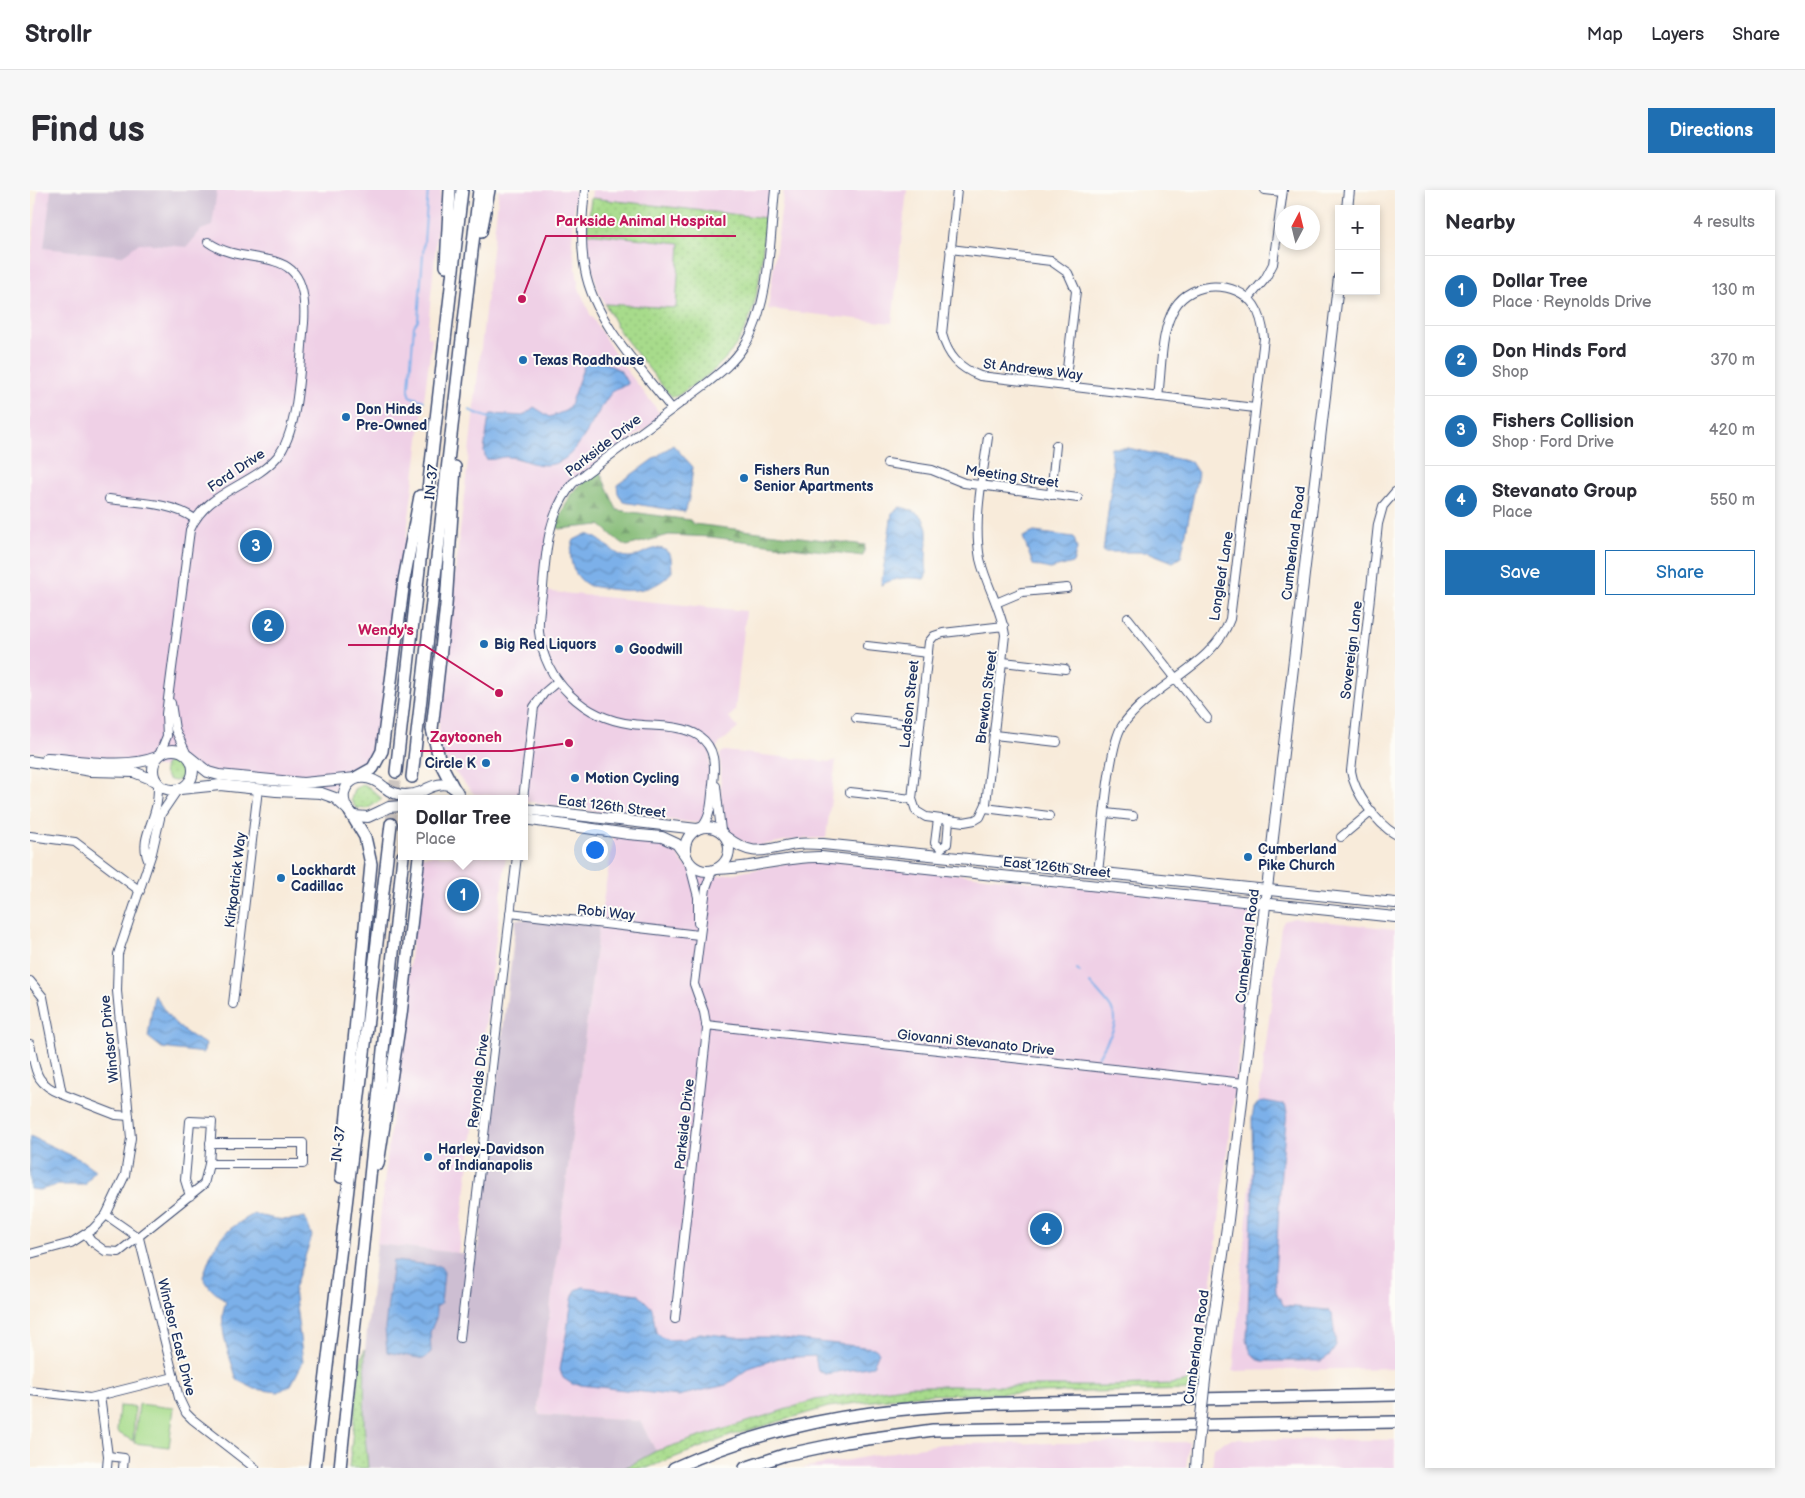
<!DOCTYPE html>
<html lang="en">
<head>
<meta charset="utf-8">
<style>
  body { margin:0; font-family:"Balsamiq Sans",sans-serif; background:#f7f7f7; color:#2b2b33 }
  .controls { position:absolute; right:15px; top:15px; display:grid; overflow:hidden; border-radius:0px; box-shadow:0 2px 8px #0003 }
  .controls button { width:45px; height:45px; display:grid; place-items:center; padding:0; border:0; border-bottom:1px solid #e1e1e2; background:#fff; color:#2b2b33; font:25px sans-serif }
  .compass { position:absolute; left:1245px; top:15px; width:45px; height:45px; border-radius:50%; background:#fff; box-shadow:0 2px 8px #0003; rotate:7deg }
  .you { position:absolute; left:564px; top:659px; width:18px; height:18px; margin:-12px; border:4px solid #fff; border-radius:50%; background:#1a73e8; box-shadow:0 0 0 8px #1a73e833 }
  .badge { display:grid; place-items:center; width:32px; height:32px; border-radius:50%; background:#1f6fb2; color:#fff; font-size:16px; font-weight:700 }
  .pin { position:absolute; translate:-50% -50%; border:2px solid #fff; box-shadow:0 1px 5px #0006 }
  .popup { position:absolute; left:368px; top:605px; width:130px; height:65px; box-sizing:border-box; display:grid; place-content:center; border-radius:0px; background:#fff; filter:drop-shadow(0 1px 4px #0005); font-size:16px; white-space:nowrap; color:#7c7c81 }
  .popup b { font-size:19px; color:#2b2b33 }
  .popup::after { content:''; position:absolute; left:50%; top:100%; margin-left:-10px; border:10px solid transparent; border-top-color:#fff }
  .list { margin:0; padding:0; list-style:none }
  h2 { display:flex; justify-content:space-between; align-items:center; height:65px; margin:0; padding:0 20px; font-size:21px }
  h2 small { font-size:16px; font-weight:400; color:#7c7c81 }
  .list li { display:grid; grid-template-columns:32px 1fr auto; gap:15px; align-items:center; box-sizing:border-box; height:70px; padding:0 20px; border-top:1px solid #e1e1e2 }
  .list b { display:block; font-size:19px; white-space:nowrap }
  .list p { margin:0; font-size:16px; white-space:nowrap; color:#7c7c81 }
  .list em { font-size:16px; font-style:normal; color:#7c7c81 }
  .actions { display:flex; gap:10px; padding:15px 20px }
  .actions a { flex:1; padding:11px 0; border:1px solid #1f6fb2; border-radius:0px; text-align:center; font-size:18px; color:#1f6fb2 }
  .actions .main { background:#1f6fb2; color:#fff }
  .map { position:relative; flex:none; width:1365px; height:1278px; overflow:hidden; border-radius:0px }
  header { display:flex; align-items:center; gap:30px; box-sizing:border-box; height:70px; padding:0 25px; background:#fff; border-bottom:1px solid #e1e1e2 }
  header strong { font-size:24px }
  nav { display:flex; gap:28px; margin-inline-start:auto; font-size:18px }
  .intro { display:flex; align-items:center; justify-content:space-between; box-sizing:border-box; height:120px; padding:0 30px }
  h1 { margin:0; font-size:35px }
  .button { padding:12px 22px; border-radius:0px; background:#1f6fb2; color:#fff; font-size:18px; font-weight:700 }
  main { display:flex; gap:30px; padding:0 30px }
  aside { flex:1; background:#fff; border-radius:0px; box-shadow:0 2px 8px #0003 }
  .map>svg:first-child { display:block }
  .built { fill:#efd0e6 }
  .industrial { fill:#cdbed2 }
  .grass { fill:url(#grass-dots); stroke:#618574 }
  .forest { fill:url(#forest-firs); stroke:#50756a }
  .park { fill:#a7db8b; stroke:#618574 }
  .water { fill:url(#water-waves); stroke:#4c70a4 }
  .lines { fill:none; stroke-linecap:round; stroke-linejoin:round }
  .stream { stroke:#7cb0e9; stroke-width:2 }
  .highway-tunnel { stroke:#ccc5c1; stroke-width:11; stroke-dasharray:11 5.5; stroke-linecap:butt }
  .minor-casing { stroke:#3c4b71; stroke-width:10 }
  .major-casing { stroke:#3c4b71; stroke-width:12 }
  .highway-casing { stroke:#3c4b71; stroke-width:14 }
  .minor { stroke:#fff; stroke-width:8 }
  .major { stroke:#fff; stroke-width:10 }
  .highway { stroke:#fff; stroke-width:11 }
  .major-bridge-casing { stroke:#3c4b71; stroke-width:12; stroke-linecap:butt }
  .major-bridge { stroke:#fff; stroke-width:10 }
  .poi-dot { fill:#1f6fb2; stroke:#fdfcf7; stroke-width:2 }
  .labels { text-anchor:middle; stroke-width:4; stroke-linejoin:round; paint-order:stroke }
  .poi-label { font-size:14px; font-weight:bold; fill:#1b2f5e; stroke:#fdfcf7; text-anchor:start }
  .street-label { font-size:14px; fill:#1b2f5e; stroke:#fdfcf7 }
  .leader { fill:none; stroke:#c2185b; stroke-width:2 }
  .callout-dot { fill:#c2185b; stroke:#fdfcf7; stroke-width:2 }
  .callout-label { font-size:15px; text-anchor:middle; font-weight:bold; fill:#c2185b; stroke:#fdfcf7; stroke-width:4; stroke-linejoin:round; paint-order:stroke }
</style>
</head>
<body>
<header>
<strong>Strollr</strong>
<nav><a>Map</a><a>Layers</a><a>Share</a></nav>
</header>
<div class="intro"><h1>Find us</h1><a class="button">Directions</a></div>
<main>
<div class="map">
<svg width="1365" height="1278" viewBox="0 0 1365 1278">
  <defs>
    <pattern id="grass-dots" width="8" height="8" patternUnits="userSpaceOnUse" patternTransform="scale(1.25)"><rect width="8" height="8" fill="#a7db8b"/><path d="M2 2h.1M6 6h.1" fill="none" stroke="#8fbc7a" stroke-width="1.8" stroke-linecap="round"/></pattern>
    <pattern id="forest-firs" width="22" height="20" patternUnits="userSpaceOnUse" patternTransform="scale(1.25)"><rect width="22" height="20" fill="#85bb77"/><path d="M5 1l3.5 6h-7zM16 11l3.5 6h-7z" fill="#6c9865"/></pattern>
    <pattern id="water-waves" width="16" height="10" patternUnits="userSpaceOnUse" patternTransform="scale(1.25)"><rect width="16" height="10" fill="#7cb0e9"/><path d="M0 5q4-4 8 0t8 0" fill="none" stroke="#6590c0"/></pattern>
  </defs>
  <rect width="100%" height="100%" fill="#fdfcf7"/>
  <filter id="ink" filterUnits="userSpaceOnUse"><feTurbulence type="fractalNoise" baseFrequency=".02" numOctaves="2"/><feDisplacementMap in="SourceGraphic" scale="10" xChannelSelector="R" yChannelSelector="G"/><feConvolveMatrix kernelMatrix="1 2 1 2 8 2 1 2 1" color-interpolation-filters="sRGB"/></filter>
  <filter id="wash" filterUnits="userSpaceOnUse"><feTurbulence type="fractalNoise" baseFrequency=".0096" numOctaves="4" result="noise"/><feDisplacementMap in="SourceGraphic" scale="20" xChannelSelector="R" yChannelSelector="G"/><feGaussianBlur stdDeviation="1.12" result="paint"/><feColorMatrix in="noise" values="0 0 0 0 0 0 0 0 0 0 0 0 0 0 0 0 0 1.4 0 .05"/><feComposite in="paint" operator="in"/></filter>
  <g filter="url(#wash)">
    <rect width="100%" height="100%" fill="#f8ebda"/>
    <g class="built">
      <polygon points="8,0 411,0 397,147 402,148 350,552 345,562 308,599 0,561 0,74"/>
      <polygon points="469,0 545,0 542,53 549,98 560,124 588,169 632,226 543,293 524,322 512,401 716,421 705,521 699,527 708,538 689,554 680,567 677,619 673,630 668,633 583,624 494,611 494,609 444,604 420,577 409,558 409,525"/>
      <polygon points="562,0 740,0 736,28 561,8"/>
      <polygon points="754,0 877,0 862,133 738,119"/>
      <polygon points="557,43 650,53 646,118 575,114 569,103 559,67"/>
      <polygon points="694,561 801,572 806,570 796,648 765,649 727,656 714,652 702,644 696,635 691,610 690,564"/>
      <polygon points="584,646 635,652 645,660 653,674 673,686 688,686 768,672 800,671 1217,714 1226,720 1170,1189 1141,1194 1083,1196 879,1196 785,1210 626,1261 610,1231 510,1225 508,1214 569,734"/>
      <polygon points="392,666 476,666 428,1063 347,1054"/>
      <polygon points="1264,728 1365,739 1365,1178 1203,1181 1226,930 1251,737 1254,731"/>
      <polygon points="1200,1249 1365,1250 1365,1278 1182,1278 1184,1257"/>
      <polygon points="1159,1252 1156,1278 772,1278 910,1254"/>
    </g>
    <g class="industrial">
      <polygon points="21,0 187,0 182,36 171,40 157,57 109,53 92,66 14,58"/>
      <polygon points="486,729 569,734 508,1214 509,1225 610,1231 626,1261 595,1278 338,1278 334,1234 335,1159 347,1054 447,1065"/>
    </g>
    <g class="grass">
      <path d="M561,8l175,20c-7,57 -4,107 -50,150 -11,10 -25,18 -37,27l-6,2 -6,-5 -47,-60 -15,-28 71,4 4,-65 -93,-10z"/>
      <circle cx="145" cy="580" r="11"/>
      <polygon points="332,595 339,597 351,608 351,610 337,619 326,618 321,610 324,599"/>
      <polygon points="335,1159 334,1234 338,1278 319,1278 330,1172"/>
      <polygon points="1170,1189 1169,1200 888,1205 798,1217 700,1246 617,1278 595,1278 626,1261 785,1210 879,1196 1083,1196 1141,1194"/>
    </g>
    <path class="forest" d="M568,278l19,42 73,10 3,4 9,1 163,20 -2,11 -152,-19 -42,-2 -42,11c-10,-4 -18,-15 -27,-21l-41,4 -3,-4 15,-31z"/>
    <g class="park">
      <polygon points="109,1214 144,1218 139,1257 104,1253"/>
      <polygon points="89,1216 105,1217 103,1251 87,1242"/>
    </g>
    <g class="water">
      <path d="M557,167h5l28,13 8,14c-5,3 -9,2 -14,6 -18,18 -34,69 -61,74 -18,4 -29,-6 -45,-7 -8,-1 -13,4 -22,2l-2,-8 5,-35 2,-2 32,2 11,-9 16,10 15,-6 5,-6z"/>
      <polygon points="643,255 663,277 659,310 655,322 593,312 588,303 587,295"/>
      <polygon points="1080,258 1098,258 1161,272 1168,283 1151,367 1143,372 1118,362 1073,362 1083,282"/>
      <path d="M870,317c41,9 22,33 27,66l-3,6c-15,-2 -29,-2 -43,6l11,-72z"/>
      <polygon points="1004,342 1044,347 1047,359 1043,373 1020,379 1003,375 993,347"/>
      <path d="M556,344c17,3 28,24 44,23 14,-1 31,-19 41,0l1,15c-22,25 -52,19 -82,14 -17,-8 -24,-29 -16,-46z"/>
      <path d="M124,804c15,25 25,37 52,50l-3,9 -41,-5 -14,-11z"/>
      <path d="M1235,911l20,4 2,7 -6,59 -6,104 1,17 8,14 44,4 4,4 4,32 -6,9 -9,6h-59c-12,-5 -13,-12 -15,-23l6,-152 -1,-68 2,-10 5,-6z"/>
      <polygon points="0,946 51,970 65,980 55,995 28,995 9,1000 0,999"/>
      <path d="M224,1024c18,5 32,8 51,3l7,19 -18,53 9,73 -12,23 -13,7 -23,-3 -18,-9c-7,-24 -21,-55 -11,-78l-16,-14 -7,-11c12,-37 17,-44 51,-63z"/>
      <polygon points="363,1071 410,1076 414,1082 411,1114 406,1117 406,1128 400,1142 401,1162 394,1169 357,1162 355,1138"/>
      <polygon points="553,1097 608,1104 622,1118 626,1142 631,1147 639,1150 654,1149 670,1143 705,1147 744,1147 844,1158 849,1162 843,1176 796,1184 788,1181 785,1166 749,1168 719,1178 696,1195 648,1206 542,1194 533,1188 530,1180 543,1105 546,1100"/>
    </g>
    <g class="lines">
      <g class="stream">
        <polyline points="394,211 379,206 379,197 384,136 388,130 398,0"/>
        <polyline points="439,220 459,228"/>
        <polyline points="1047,779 1050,782"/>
        <path d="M1060,793c32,36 32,33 8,74"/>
      </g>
    </g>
  </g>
  <g filter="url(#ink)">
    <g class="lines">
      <g class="highway-tunnel">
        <polyline points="380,609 382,587"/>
        <polyline points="361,634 366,582"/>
      </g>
      <g class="minor-casing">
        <g id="minor">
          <path d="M555,0c-3,27 -5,54 0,80 9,51 56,99 87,139"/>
          <path d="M927,0l-15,144c6,22 17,34 38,42l275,32"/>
          <polyline points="1235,0 1252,2"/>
          <polyline points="920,59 1021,71 1038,83 1046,101 1035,196"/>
          <polyline points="1218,109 1235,89 1243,74 1253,0"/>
          <path d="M958,247c-5,39 -15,82 -8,122 6,26 21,49 25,76l-19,169 -6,13 -5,3 -11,2 -38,-5 -10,-6 -4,-12 17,-157 5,-6 9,-3 61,-7"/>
          <polyline points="857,273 902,280 934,293 1048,308"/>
          <path d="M1365,302l-12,14 -5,18 -27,247c3,21 26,53 44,63"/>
          <polyline points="1021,305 1026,255"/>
          <path d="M79,309c30,4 61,3 86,20"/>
          <polyline points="966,413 992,402 1037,398"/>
          <polyline points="1098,428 1177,528"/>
          <polyline points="837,456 898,463"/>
          <polyline points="973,472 1035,479"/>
          <polyline points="141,513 145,539 157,565"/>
          <polyline points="826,528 890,535"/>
          <polyline points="964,545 1027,552"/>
          <path d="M129,565l8,-19 -1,-22 24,-184c16,-39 62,-44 87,-73 23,-26 23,-99 27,-134 6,-87 -54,-51 -96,-81"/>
          <polyline points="686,596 691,641"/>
          <polyline points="820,602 882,609"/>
          <polyline points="493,609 504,517 514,503 528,491"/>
          <polyline points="955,618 1019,626"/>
          <polyline points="1076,623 1103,626"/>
          <polyline points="908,629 905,653 911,658"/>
          <path d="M672,637c10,-12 9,-27 11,-43 2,-18 3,-36 -14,-48 -17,-12 -46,-9 -67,-12 -48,-6 -87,-42 -93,-92 -1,-14 2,-31 4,-45 3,-38 5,-73 30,-104l133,-99c14,-11 28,-22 38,-38 26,-38 26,-110 31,-156"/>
          <polyline points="0,646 45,652 110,701"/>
          <polyline points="1311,647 1342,621"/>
          <polyline points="911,658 917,654 919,630"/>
          <path d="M118,670c-8,-19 4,-34 8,-53 2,-7 2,-15 2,-23"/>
          <polyline points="659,672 668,707 668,733"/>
          <path d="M1068,682c4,-30 10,-125 24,-146 28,-41 92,-60 108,-107l34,-281c-1,-11 -3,-23 -10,-33 -18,-25 -62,-25 -79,2 -15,24 -13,62 -17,90"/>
          <polyline points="480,723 669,745"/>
          <polyline points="0,791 13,807 32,904 86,925 99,926"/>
          <polyline points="203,814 228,599"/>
          <polyline points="676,835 1214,893"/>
          <path d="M0,854c6,27 4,39 32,50"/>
          <polyline points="179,974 273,974 273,953 180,953"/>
          <polyline points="76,1025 109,1048 149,1208 156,1223 162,1229 225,1278"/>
          <polyline points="56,1044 61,1051 75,1061 89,1062 174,994 179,974 182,932 160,931 155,990 160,1006"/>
          <polyline points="0,1064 41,1053 63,1039 76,1025 95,985 101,948 87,801 88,764 122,663 131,624 148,599"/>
          <polyline points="645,1129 677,839 674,822 664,794 676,698 682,681"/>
          <polyline points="430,1148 487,666"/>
          <polyline points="0,1201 60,1208 144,1187"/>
          <polyline points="70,1206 78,1266 77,1278"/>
          <polyline points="78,1266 94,1268 93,1278"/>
        </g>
      </g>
      <g class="major-casing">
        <g id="major">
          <polyline points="1317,19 1319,0"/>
          <circle cx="143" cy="580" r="20"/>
          <polyline points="158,566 178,582 189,585 273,593 326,588"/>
          <path d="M17,568c34,2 77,12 110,-1"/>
          <polyline points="0,571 61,581 104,582 126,591"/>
          <polyline points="150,599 190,595 246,601 291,603 305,608 318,620"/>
          <path d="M391,602c13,-8 34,-15 39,7"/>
          <polyline points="494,619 667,639"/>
          <path d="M351,621l-13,6 -14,-1c-25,-20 0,-55 30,-29"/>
          <polyline points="494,629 598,644 632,647 647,654 657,668"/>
          <circle cx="677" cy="659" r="22"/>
          <path d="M696,647c29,22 38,12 70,7 9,-1 18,0 27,0l572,59"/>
          <path d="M686,679c36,0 70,-13 105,-12l574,60"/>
          <polyline points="1176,1181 1198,1030 1309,87"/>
          <polyline points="1166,1278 1167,1262"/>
        </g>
      </g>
      <g class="highway-casing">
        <g id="highway">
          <polyline points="451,42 459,0"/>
          <polyline points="416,76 420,0"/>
          <polyline points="366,582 432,0"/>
          <polyline points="327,587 343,578 352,561 374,390 390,306"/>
          <polyline points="382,587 449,0"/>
          <polyline points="423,597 410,572 402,539 416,415 425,277"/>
          <polyline points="348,974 371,825 389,666"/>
          <polyline points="311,987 341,674 335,647 320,622"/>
          <polyline points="285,1278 361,634"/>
          <polyline points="310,1278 373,666"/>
          <path d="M644,1278c139,-64 274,-64 422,-67 100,-2 199,-4 299,-6"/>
          <polyline points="715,1278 754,1265 816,1252 903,1240 1365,1232"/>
        </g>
      </g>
      <use href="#minor" class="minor"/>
      <use href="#major" class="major"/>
      <use href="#highway" class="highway"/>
      <g class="major-bridge-casing">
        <g id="major-bridge">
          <path d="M354,597c11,9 24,10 37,5"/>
          <polyline points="351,621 359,617 372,616"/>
          <polyline points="1167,1262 1176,1181"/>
        </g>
      </g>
      <use href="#major-bridge" class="major-bridge"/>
    </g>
  </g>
  <g class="poi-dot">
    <circle cx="493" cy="170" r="5"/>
    <circle cx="316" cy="227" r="5"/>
    <circle cx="714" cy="288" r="5"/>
    <circle cx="454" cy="454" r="5"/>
    <circle cx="589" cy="459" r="5"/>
    <circle cx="456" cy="573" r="5"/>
    <circle cx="545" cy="588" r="5"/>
    <circle cx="1218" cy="667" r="5"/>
    <circle cx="251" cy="688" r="5"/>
    <circle cx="398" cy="967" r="5"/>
  </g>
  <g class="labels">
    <g class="poi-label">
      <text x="503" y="175">Texas Roadhouse</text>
      <text x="326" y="224">Don Hinds<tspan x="326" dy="16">Pre-Owned</tspan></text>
      <text x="724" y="285">Fishers Run<tspan x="724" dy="16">Senior Apartments</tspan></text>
      <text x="464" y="459">Big Red Liquors</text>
      <text x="599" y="464">Goodwill</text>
      <text x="446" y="578" text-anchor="end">Circle K</text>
      <text x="555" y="593">Motion Cycling</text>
      <text x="1228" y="664">Cumberland<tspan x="1228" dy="16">Pike Church</tspan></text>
      <text x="261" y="685">Lockhardt<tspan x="261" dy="16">Cadillac</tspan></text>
      <text x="408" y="964">Harley-Davidson<tspan x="408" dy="16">of Indianapolis</tspan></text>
    </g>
    <g class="street-label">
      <text transform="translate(1003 179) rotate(7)" y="5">St Andrews Way</text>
      <text transform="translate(573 255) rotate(-38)" y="5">Parkside Drive</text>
      <text transform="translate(206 280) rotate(-34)" y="5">Ford Drive</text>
      <text transform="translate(982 286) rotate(8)" y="5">Meeting Street</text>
      <text transform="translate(401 292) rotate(-84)" y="5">IN-37</text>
      <text transform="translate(1263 353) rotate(-83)" y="5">Cumberland Road</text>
      <text transform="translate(1191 386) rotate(-81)" y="5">Longleaf Lane</text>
      <text transform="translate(1321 460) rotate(-83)" y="5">Sovereign Lane</text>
      <text transform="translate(956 507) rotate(-83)" y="5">Brewton Street</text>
      <text transform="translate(879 514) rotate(-84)" y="5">Ladson Street</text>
      <text transform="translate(582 616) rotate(7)" y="5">East 126th Street</text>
      <text transform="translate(1027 677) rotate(6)" y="5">East 126th Street</text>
      <text transform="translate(205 690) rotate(-83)" y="5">Kirkpatrick Way</text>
      <text transform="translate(576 722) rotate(6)" y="5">Robi Way</text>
      <text transform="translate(1217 756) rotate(-83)" y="5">Cumberland Road</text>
      <text transform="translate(79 849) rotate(-96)" y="5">Windsor Drive</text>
      <text transform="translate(946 852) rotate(6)" y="5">Giovanni Stevanato Drive</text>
      <text transform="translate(448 891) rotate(-83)" y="5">Reynolds Drive</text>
      <text transform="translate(654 934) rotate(-84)" y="5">Parkside Drive</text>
      <text transform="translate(308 954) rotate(-83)" y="5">IN-37</text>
      <text transform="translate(147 1147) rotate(76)" y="5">Windsor East Drive</text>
      <text transform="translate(1166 1157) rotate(-82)" y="5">Cumberland Road</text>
    </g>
  </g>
  <path class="leader" d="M492 109L516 46H706M469 503L394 455H318M539 553L482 561H390"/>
  <g class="callout-dot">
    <circle cx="492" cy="109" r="5"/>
    <circle cx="469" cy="503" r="5"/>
    <circle cx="539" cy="553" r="5"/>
  </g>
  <g class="callout-label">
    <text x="611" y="36">Parkside Animal Hospital</text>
    <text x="356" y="445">Wendy's</text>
    <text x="436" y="552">Zaytooneh</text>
  </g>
</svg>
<div class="controls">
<button>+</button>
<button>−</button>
</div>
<svg class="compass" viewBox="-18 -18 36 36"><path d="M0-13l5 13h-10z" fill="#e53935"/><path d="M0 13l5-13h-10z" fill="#7c7c81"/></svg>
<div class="you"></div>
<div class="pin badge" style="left:433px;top:705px">1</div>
<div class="popup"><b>Dollar Tree</b>Place</div>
<div class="pin badge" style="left:238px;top:436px">2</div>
<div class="pin badge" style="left:226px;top:356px">3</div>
<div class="pin badge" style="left:1016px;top:1039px">4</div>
</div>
<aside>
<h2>Nearby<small>4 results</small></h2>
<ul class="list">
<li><span class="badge">1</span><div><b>Dollar Tree</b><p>Place · Reynolds Drive</p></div><em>130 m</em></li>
<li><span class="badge">2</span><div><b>Don Hinds Ford</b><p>Shop</p></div><em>370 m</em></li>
<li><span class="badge">3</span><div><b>Fishers Collision</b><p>Shop · Ford Drive</p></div><em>420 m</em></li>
<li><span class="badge">4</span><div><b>Stevanato Group</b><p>Place</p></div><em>550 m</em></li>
</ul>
<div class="actions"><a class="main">Save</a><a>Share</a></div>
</aside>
</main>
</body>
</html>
